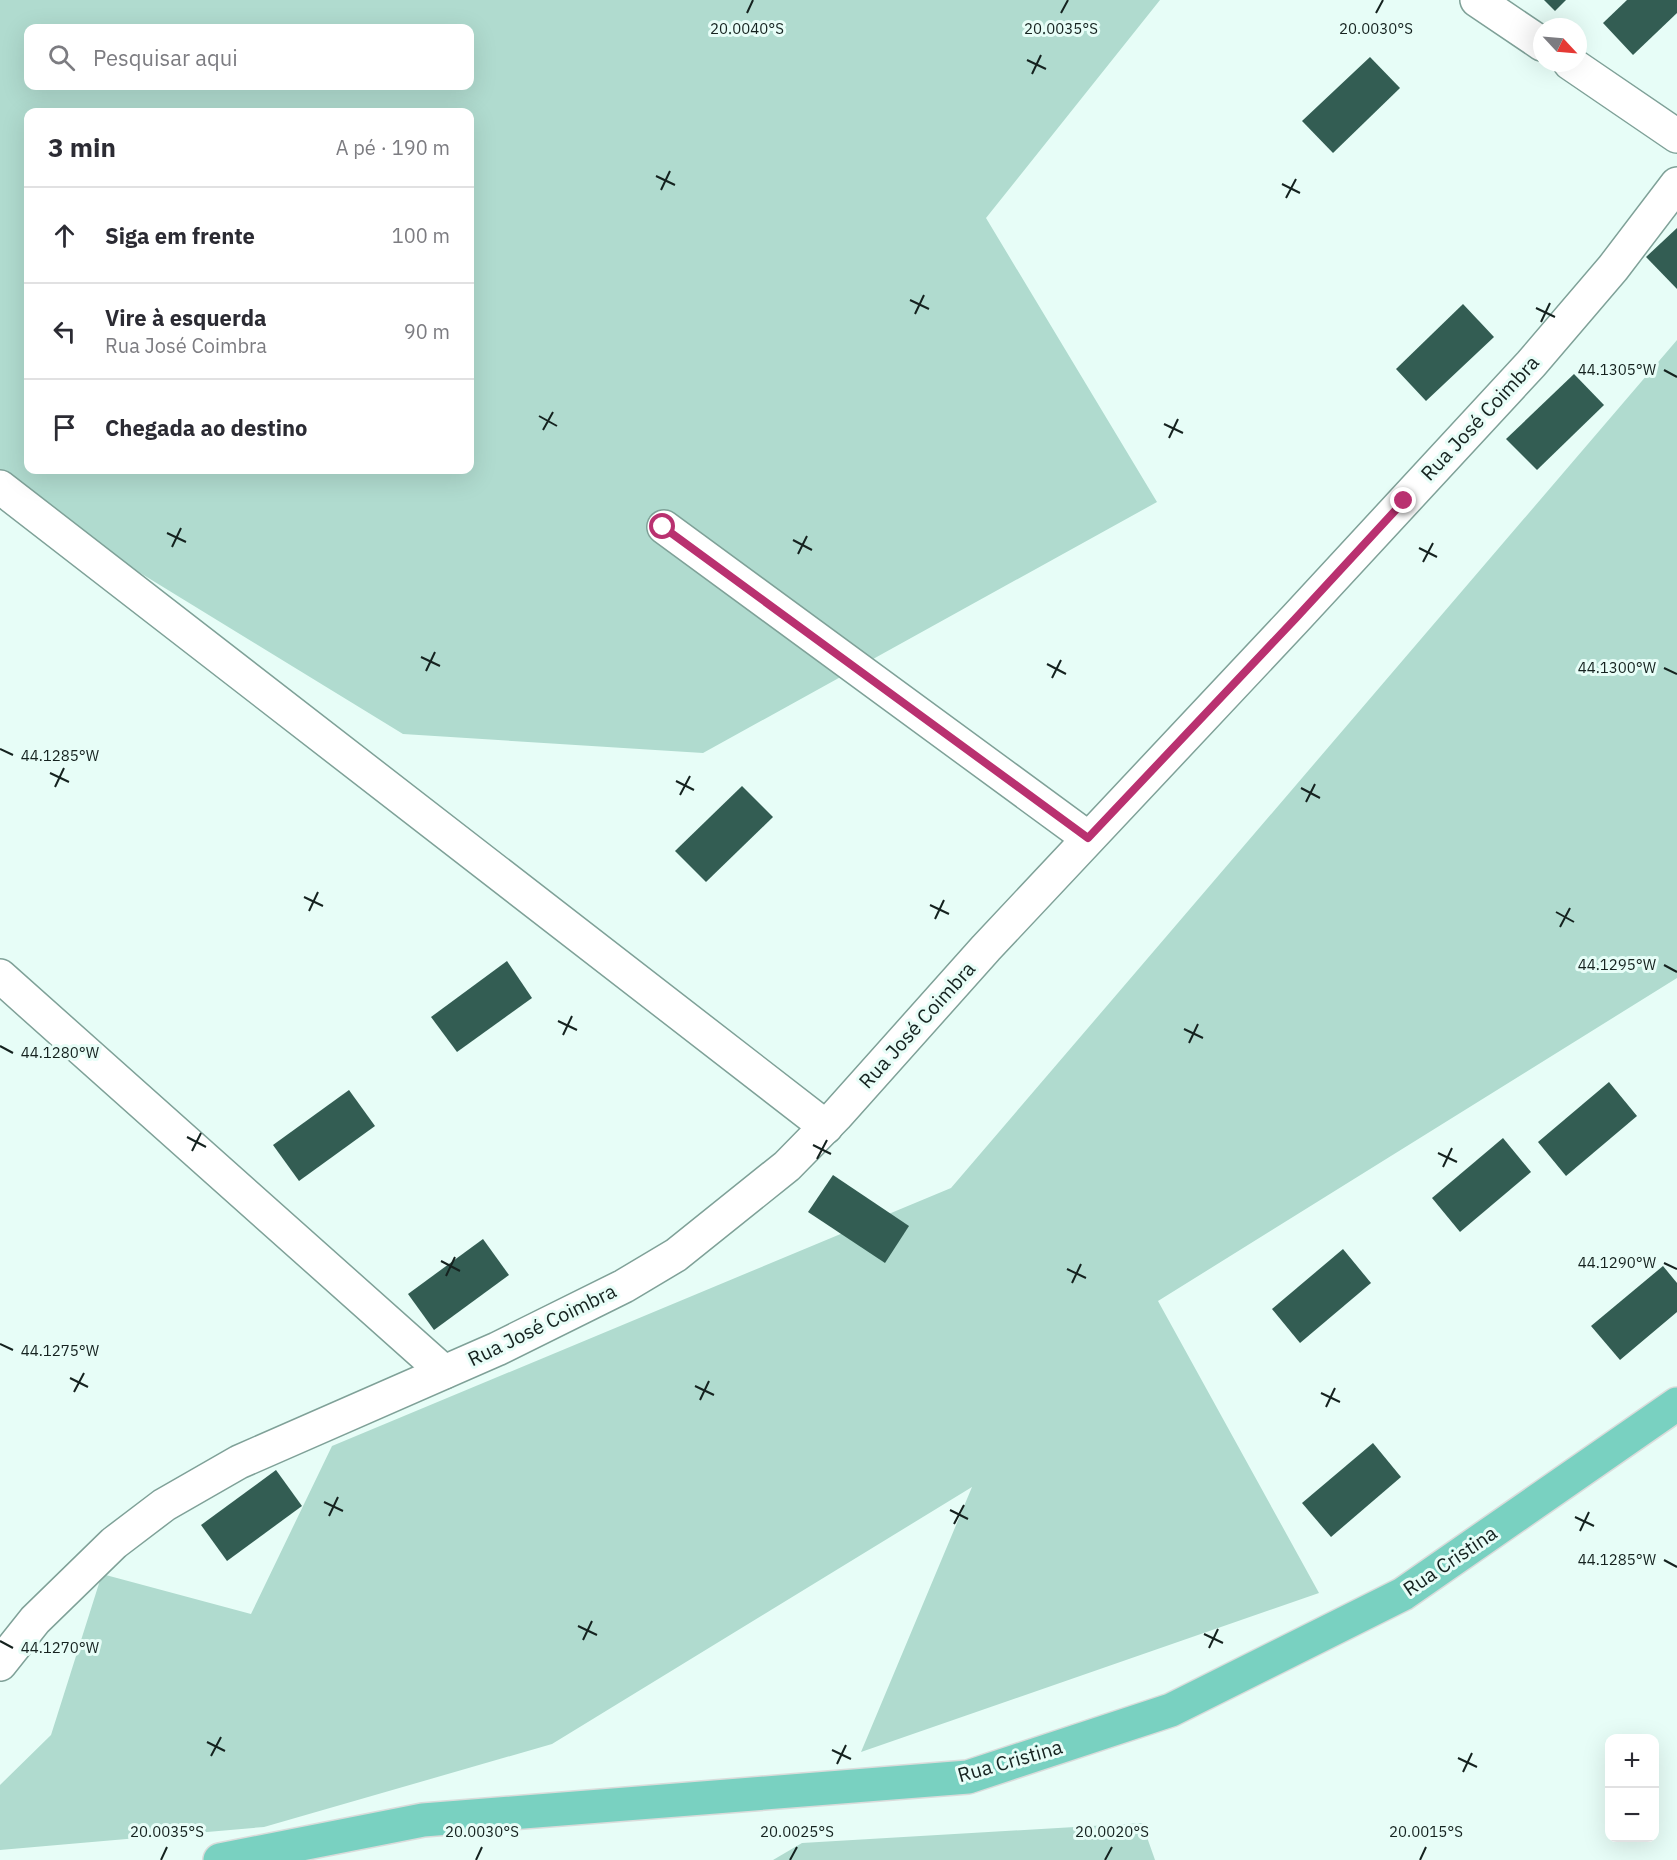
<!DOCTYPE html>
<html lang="pt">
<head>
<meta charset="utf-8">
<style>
  body { margin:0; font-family:"IBM Plex Sans",sans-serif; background:#f2f2f3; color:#2b2b33 }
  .controls { position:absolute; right:18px; bottom:18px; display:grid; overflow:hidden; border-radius:12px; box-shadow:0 6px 24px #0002 }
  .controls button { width:54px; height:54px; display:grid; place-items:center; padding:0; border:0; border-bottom:2px solid #e1e1e2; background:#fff; color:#2b2b33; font:30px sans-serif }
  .compass { position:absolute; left:1533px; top:18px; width:54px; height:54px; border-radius:50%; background:#fff; box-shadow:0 6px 24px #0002; rotate:116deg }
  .stop { position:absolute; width:18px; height:18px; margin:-14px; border:4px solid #b93170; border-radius:50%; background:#fff }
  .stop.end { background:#b93170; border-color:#fff; box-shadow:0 2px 6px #0008 }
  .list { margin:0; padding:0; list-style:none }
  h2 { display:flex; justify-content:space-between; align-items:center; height:78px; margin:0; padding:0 24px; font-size:26px }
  h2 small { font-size:20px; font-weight:400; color:#7c7c81 }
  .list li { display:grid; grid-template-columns:39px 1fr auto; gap:18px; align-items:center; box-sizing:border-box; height:96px; padding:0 24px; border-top:2px solid #e1e1e2 }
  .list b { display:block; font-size:22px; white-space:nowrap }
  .list p { margin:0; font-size:20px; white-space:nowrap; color:#7c7c81 }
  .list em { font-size:20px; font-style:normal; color:#7c7c81 }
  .icon { flex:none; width:33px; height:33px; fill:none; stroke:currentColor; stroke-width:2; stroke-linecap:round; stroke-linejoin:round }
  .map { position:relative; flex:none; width:1677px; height:1860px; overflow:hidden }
  .search { position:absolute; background:#fff; box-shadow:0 6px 24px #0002; left:24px; top:24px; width:450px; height:66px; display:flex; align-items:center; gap:15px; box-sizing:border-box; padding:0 21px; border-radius:12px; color:#7c7c81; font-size:22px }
  .panel { position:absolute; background:#fff; box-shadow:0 6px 24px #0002; left:24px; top:108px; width:450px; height:366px; border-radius:12px }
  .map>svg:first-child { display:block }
  .green { fill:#b0dbcf; fill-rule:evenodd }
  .building { fill:#335d53 }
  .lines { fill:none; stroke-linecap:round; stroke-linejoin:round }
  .minor-casing { stroke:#7fa198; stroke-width:36 }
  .major-casing { stroke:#dadcdb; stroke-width:36 }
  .minor { stroke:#fff; stroke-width:33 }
  .major { stroke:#79d1c1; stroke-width:33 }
  .route { stroke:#b93170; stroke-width:8 }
  .ticks { fill:none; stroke:#15221f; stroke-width:2 }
  .labels { text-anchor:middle; stroke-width:6; stroke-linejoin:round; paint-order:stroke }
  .street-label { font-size:20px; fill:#15221f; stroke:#e7fdf7 }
  .ticks-label { font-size:15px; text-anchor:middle; fill:#15221f; stroke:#e7fdf7; stroke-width:6; stroke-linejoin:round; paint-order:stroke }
</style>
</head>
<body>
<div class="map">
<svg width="1677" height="1860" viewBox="0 0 1677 1860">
  <rect width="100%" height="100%" fill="#e7fdf7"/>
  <g class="green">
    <path d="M0,0h1160l-174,218 171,284 -454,251 -300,-19 -403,-247zM28,28h442v58h-442zM28,112h442v358h-442z"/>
    <polygon points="1677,340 1677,978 1158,1301 1319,1593 861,1752 972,1487 552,1744 264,1827 0,1850 0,1785 51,1735 102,1574 251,1614 332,1446 951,1188"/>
    <polygon points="1142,1823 1155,1860 773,1860 802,1843"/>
  </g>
  <g class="building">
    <polygon points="1544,0 1566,0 1555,11"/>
    <polygon points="1627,0 1677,0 1677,13 1633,55 1603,23"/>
    <polygon points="1370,57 1400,88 1333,153 1302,121"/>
    <polygon points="1677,228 1677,289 1646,257"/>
    <polygon points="1463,304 1494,337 1426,401 1396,369"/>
    <polygon points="1574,374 1604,405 1537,470 1506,439"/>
    <polygon points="742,786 773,817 706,882 675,851"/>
    <polygon points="507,961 532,998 457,1052 431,1017"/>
    <polygon points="1609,1082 1637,1116 1566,1176 1538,1142"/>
    <polygon points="349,1090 375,1126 299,1181 273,1145"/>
    <polygon points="1503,1138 1531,1172 1460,1232 1432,1198"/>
    <polygon points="833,1175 909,1226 885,1263 808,1212"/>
    <polygon points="483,1239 509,1275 434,1330 408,1294"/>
    <polygon points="1343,1249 1371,1283 1300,1343 1272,1309"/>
    <polygon points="1663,1266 1677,1283 1677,1312 1620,1360 1591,1326"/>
    <polygon points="1373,1443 1401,1477 1331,1537 1302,1503"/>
    <polygon points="276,1470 302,1506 227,1561 201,1525"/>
  </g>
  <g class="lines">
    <g class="minor-casing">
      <g id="minor">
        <polyline points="1477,0 1542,44"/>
        <polyline points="1570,63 1677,136"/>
        <polyline points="0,487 826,1127"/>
        <polyline points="664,527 1088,838"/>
        <polyline points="0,976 444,1372"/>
        <polyline points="0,1664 35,1620 114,1543 164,1505 239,1462 497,1349 624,1286 676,1255 787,1166 836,1116 986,948 1296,618 1531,364 1613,268 1677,184"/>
      </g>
    </g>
    <g class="major-casing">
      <polyline id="major" points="220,1860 423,1820 968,1777 1171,1710 1403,1594 1677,1404"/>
    </g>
    <use href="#minor" class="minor"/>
    <use href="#major" class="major"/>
  </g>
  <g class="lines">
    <polyline class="route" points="663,527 1088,838 1296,618 1404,501"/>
  </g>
  <path class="ticks" d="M747,13l6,-13M1061,13l7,-13M1376,13l7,-13M1027,60l19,9M1032,74l9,-19M656,176l19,9M1282,184l18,9M661,190l9,-19M1286,198l10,-19M910,300l19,9M1536,308l19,9M915,314l9,-19M1541,322l9,-19M1664,370l13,7M539,416l18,10M1164,424l19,9M543,430l10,-18M1169,438l9,-19M167,533l19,9M793,540l19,10M172,547l9,-19M1419,548l18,9M798,554l9,-18M1423,562l10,-19M421,657l19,9M1047,664l19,10M1664,668l13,6M426,671l9,-19M1052,678l9,-18M0,749l13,6M50,773l19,9M676,781l18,9M55,787l9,-19M1301,788l19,10M680,795l10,-19M1306,802l9,-18M304,897l19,9M930,905l19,9M309,911l9,-19M1556,912l18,10M935,919l9,-19M1560,927l10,-19M1664,965l13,7M558,1021l19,9M1184,1029l19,9M563,1035l9,-19M1189,1043l9,-19M0,1046l13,7M187,1137l19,10M813,1145l18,9M192,1151l9,-18M1438,1153l19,9M817,1159l10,-19M1443,1167l9,-19M441,1261l19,10M1664,1263l13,6M1067,1269l19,9M446,1276l9,-19M1072,1283l9,-19M0,1344l13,6M70,1378l18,9M695,1386l19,9M74,1392l10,-19M1321,1393l19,9M700,1400l9,-19M1326,1407l9,-19M324,1502l19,9M950,1510l18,9M329,1516l9,-19M1575,1517l19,9M954,1524l10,-19M1580,1531l9,-19M1664,1560l13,7M578,1626l19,9M1204,1634l19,9M583,1640l9,-19M0,1641l13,7M1209,1648l9,-19M207,1742l18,9M832,1750l19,9M211,1756l10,-19M1458,1758l19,9M837,1764l9,-19M1463,1772l9,-19M161,1860l6,-13M476,1860l6,-13M790,1860l7,-13M1105,1860l7,-13M1420,1860l6,-13"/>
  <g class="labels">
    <g class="street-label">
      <text transform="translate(1480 418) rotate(-47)" y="7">Rua José Coimbra</text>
      <text transform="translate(917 1025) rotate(-48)" y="7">Rua José Coimbra</text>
      <text transform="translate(542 1325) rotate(-26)" y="7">Rua José Coimbra</text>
      <text transform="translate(1450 1561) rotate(-34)" y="7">Rua Cristina</text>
      <text transform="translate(1010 1761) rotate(-16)" y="7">Rua Cristina</text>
    </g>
  </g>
  <g class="ticks-label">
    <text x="747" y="34">20.0040°S</text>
    <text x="1061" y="34">20.0035°S</text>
    <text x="1376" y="34">20.0030°S</text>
    <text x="1617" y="375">44.1305°W</text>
    <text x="1617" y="673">44.1300°W</text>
    <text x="60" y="761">44.1285°W</text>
    <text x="1617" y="970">44.1295°W</text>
    <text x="60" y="1058">44.1280°W</text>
    <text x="1617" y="1268">44.1290°W</text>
    <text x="60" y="1356">44.1275°W</text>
    <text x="1617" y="1565">44.1285°W</text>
    <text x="60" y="1653">44.1270°W</text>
    <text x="167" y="1837">20.0035°S</text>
    <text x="482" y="1837">20.0030°S</text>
    <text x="797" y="1837">20.0025°S</text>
    <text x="1112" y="1837">20.0020°S</text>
    <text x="1426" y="1837">20.0015°S</text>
  </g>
</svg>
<div class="controls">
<button>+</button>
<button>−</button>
</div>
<svg class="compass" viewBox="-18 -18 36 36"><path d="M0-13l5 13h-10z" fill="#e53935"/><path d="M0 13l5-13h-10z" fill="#7c7c81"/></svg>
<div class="stop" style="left:663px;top:527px"></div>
<div class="stop end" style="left:1404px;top:501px"></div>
<div class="search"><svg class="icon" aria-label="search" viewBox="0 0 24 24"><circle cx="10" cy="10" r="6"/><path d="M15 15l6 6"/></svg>Pesquisar aqui</div>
<section class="panel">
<h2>3 min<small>A pé · 190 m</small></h2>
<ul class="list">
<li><svg class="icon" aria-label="ahead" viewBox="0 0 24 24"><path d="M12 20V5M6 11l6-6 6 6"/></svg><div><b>Siga em frente</b></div><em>100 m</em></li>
<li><svg class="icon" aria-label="left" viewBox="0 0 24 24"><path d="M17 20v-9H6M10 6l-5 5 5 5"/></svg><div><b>Vire à esquerda</b><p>Rua José Coimbra</p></div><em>90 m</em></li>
<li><svg class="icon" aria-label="arrive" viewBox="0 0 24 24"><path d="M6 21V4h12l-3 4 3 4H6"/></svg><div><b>Chegada ao destino</b></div></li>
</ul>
</section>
</div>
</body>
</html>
